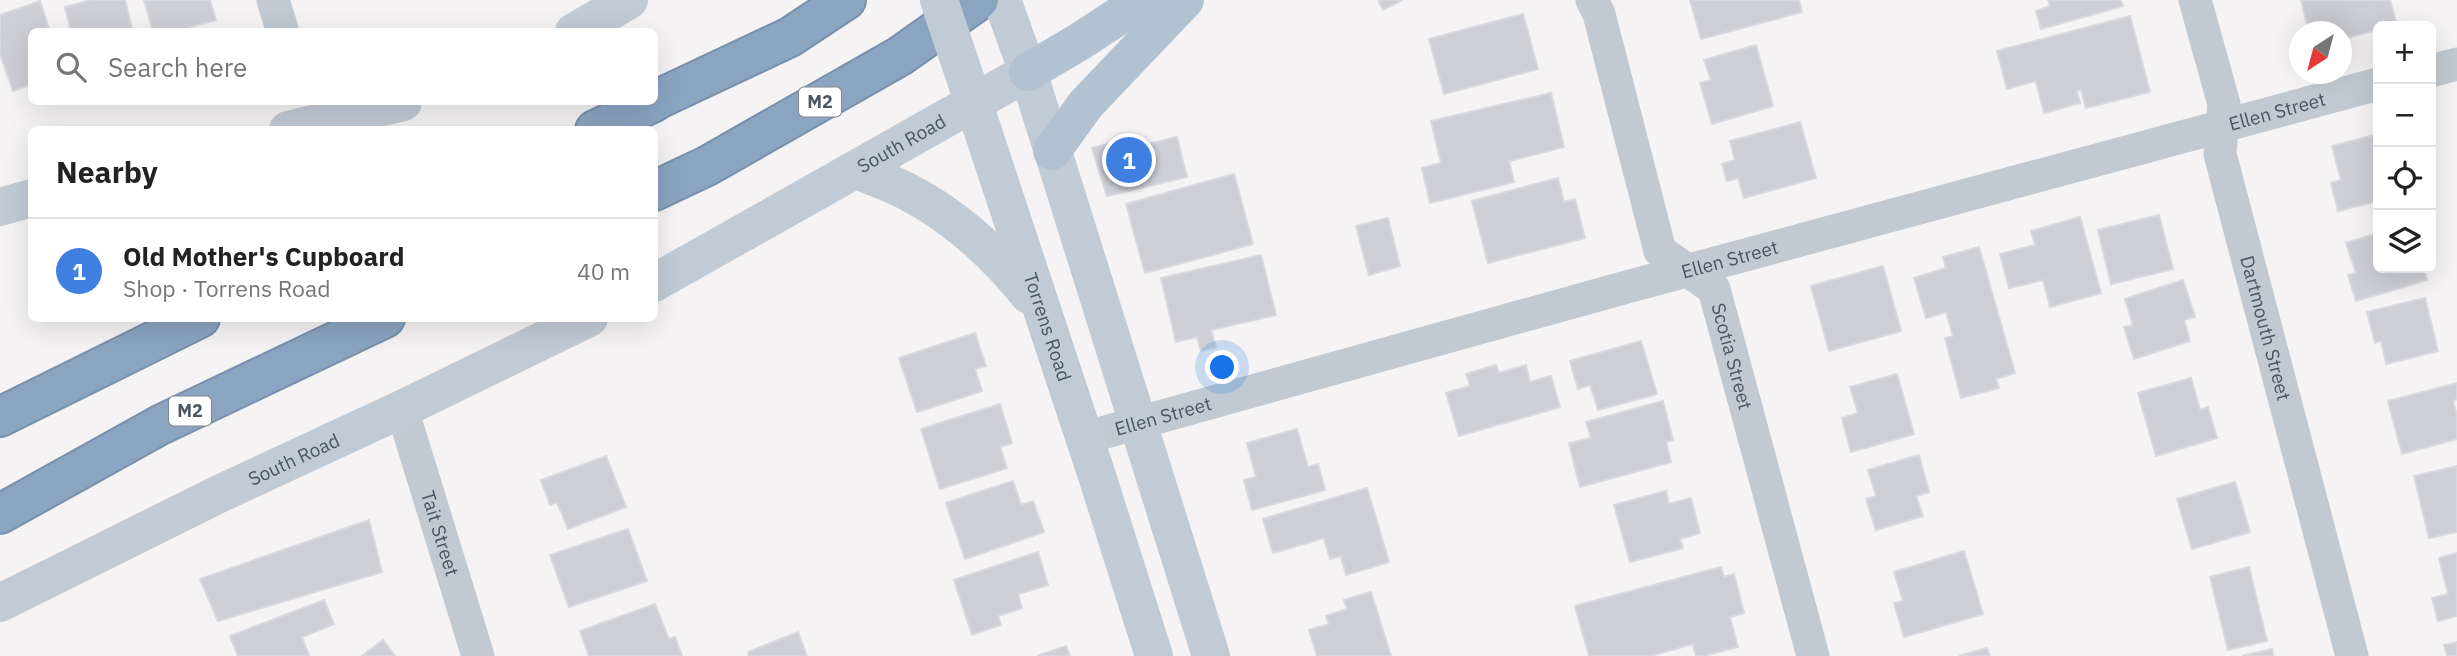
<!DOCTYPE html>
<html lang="en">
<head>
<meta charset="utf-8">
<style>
  body { margin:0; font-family:"IBM Plex Sans",sans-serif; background:#f2f2f2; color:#222 }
  .controls { position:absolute; right:21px; top:21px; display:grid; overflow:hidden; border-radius:10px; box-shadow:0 7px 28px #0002 }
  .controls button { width:63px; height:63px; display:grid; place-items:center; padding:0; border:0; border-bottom:2px solid #e0e0e0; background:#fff; color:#222; font:35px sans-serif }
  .compass { position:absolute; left:2289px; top:21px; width:63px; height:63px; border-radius:50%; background:#fff; box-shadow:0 7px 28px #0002; rotate:216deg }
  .you { position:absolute; left:1223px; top:368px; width:24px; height:24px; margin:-18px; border:5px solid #fff; border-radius:50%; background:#1a73e8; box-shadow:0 0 0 10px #1a73e833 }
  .badge { display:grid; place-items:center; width:46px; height:46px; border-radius:50%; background:#1a73e8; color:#fff; font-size:23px; font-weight:700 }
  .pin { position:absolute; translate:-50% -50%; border:4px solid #fff; box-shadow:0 2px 7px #0006 }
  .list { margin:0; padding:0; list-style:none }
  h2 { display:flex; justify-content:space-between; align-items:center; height:91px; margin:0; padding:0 28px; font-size:30px }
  h2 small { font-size:23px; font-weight:400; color:#767676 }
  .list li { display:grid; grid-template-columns:46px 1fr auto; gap:21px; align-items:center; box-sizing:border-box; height:105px; padding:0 28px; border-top:2px solid #e0e0e0 }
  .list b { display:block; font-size:26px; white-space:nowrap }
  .list p { margin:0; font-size:23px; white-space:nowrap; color:#767676 }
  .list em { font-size:23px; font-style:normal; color:#767676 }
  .icon { flex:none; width:38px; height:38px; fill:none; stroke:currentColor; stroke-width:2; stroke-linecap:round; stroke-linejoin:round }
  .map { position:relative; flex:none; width:2457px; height:656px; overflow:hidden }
  .search { position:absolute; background:#fff; box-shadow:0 7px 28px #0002; left:28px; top:28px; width:630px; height:77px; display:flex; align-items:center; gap:18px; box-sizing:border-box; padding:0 24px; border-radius:10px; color:#767676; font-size:26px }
  .panel { position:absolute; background:#fff; box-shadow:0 7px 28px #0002; left:28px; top:126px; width:630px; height:196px; border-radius:10px }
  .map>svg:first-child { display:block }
  .building { fill:#cdcfd5; stroke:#d7d9de; stroke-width:2 }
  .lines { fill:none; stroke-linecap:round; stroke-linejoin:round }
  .motorway-casing { stroke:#7690ad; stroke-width:42 }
  .minor { stroke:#c1cad2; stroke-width:33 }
  .secondary { stroke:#c1cbd6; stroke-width:38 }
  .primary { stroke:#b3c2d1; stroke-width:38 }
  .motorway { stroke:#8ba5c1; stroke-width:38 }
  .secondary-bridge { stroke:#c1cbd6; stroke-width:38 }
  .labels { text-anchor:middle; stroke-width:5; stroke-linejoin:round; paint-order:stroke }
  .shield { fill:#fff; stroke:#808990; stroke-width:2 }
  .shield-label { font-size:18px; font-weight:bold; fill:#4a5661 }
  .street-label { font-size:19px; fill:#4a5661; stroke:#fff }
</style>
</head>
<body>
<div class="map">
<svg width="2457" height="656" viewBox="0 0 2457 656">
  <rect width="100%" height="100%" fill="#f5f3f3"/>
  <g class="building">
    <polygon points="92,0 125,0 133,32 71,32 65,7"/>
    <polygon points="144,0 210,0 216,20 172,32 153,32"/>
    <polygon points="1378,0 1402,0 1383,10"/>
    <polygon points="1690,0 1799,0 1802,12 1701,39"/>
    <polygon points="2048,0 2121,0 2123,6 2041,29 2036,11 2050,6"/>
    <polygon points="2301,0 2390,0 2397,25 2378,26 2378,30 2342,39 2342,32 2309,32"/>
    <polygon points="40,1 50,32 32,32 32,84 13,91 0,54 0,15"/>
    <polygon points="1523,14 1538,69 1444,94 1429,39"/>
    <polygon points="2130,16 2150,92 2086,108 2081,90 2077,91 2080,103 2044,113 2036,81 2007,89 1997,51"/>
    <polygon points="1756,45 1773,106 1712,124 1700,83 1711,80 1704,60"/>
    <polygon points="1551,93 1564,147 1509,161 1514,182 1430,203 1422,168 1441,163 1431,121"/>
    <polygon points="1800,122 1816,178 1744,198 1738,178 1727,181 1722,164 1735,160 1730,141"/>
    <polygon points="2378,134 2378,201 2338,211 2331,183 2341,180 2332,146"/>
    <polygon points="1177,137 1187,177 1107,196 1092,148 1130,138 1132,148"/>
    <polygon points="1234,174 1253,244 1145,273 1126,204"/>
    <polygon points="1558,178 1564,202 1575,199 1585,238 1488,263 1472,201"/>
    <polygon points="2159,215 2173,269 2111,284 2098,230"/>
    <polygon points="2080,217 2101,293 2050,307 2043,280 2009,288 2000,254 2035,245 2031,231"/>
    <polygon points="1388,218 1400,266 1369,275 1356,226"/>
    <polygon points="2378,233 2378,268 2424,268 2427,280 2356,301 2348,275 2356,273 2346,243"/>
    <polygon points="1979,247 2015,373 1996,379 1999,388 1961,398 1945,338 1953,336 1946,312 1926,318 1914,278 1946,268 1943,257"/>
    <polygon points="1261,255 1276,315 1211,330 1216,347 1201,351 1197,337 1176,342 1161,278"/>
    <polygon points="1883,266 1901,331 1829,351 1811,286"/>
    <polygon points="2183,280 2195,317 2184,320 2190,341 2134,359 2124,327 2133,325 2125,299"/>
    <polygon points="2425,298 2438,351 2386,364 2381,341 2375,343 2367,312"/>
    <polygon points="975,333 986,366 975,369 982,391 917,412 899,358"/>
    <polygon points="1641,341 1657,394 1598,410 1590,385 1578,389 1570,361"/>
    <polygon points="1496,365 1499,373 1526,365 1530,382 1551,376 1560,407 1459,436 1446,393 1470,386 1466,374"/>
    <polygon points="1897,374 1914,434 1851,452 1842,418 1858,413 1850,387"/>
    <polygon points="2191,378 2200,410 2208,407 2217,438 2156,456 2138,393"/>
    <polygon points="2457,383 2457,399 2453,401 2457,416 2457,439 2402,454 2388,401"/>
    <polygon points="1663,401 1673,440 1666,442 1671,462 1580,487 1569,443 1591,438 1586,422"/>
    <polygon points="1000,404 1012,443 1000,447 1007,468 940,489 921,429"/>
    <polygon points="1297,429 1308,467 1318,464 1325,490 1252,510 1244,480 1256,477 1247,443"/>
    <polygon points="1919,455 1929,492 1916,496 1923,516 1876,530 1866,499 1876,496 1868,470"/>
    <polygon points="606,456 626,507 568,529 557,502 550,505 541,480"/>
    <polygon points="2457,466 2457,532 2429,538 2414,476"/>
    <polygon points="1013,481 1021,505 1033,501 1044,532 965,559 946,503"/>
    <polygon points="2235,482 2250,532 2192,549 2177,499"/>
    <polygon points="1367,488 1389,562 1346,575 1341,556 1330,559 1324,538 1273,553 1263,519"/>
    <polygon points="1666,491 1669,504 1691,498 1700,533 1680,539 1683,548 1630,562 1614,505"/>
    <polygon points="369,520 382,572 218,621 200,579"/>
    <polygon points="628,529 647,581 569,607 550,555"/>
    <polygon points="1964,551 1983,614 1904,637 1894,603 1903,601 1894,572"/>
    <polygon points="1038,552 1048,585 1018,594 1022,608 998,616 1001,625 972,635 954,580"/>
    <polygon points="2457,553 2457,616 2438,621 2432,598 2448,594 2439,558"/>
    <polygon points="1721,567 1724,577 1734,574 1744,613 1730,617 1738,647 1703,656 1696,656 1693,644 1650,656 1589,656 1575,606"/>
    <polygon points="2249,567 2267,641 2228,650 2210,577"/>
    <polygon points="1371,592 1391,656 1317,656 1309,630 1329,624 1326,616 1347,609 1344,600"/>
    <polygon points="324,600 334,624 302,637 309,656 238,656 230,636"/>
    <polygon points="655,604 669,639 675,637 682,656 589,656 580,631"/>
    <polygon points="798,632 807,656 749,656 748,652"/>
    <polygon points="383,640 395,656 362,656"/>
    <polygon points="2457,642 2457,656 2447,656 2444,645"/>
    <polygon points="1066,646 1070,656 1037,656"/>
    <polygon points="1987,648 1990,656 1959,656"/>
    <polygon points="2272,649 2273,656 2242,656"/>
  </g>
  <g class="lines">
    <g class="motorway-casing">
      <g id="motorway">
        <polyline points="654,101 790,37 846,0"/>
        <polyline points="595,130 654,102"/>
        <polyline points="654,191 707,166 900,56 979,0"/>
        <polyline points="0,417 200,318"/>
        <polyline points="0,514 160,425 385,318"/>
      </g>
    </g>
    <g class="minor">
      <polyline points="273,0 283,32"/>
      <path id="s1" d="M1592,0l7,14 61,237 54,38 99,367"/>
      <path id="s2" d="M2195,0l29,104 -4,50 132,502"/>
      <polyline points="2431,71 2457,64"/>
      <path id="s3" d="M402,409l76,247"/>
      <path id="s4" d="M1084,438l539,-150 755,-204"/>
    </g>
    <g class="secondary">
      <polyline points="1002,0 1028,72 1211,656"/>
      <polyline points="574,32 629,0"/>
      <path id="s5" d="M973,101l125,378 56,177"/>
      <polyline points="288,130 403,102"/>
      <path d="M857,170c16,7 34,13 49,21 49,25 89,62 123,104"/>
      <polyline points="0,207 32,198"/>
      <path id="s6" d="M654,283l374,-211"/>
      <path id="s7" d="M0,603l217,-108 185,-86 187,-91"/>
    </g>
    <g class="primary">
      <polyline points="1028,72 1079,42 1143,0"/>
      <polyline points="1052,151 1086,104 1185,0"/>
    </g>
    <use href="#motorway" class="motorway"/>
    <polyline class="secondary-bridge" points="939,0 973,101"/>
  </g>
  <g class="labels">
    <g class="shield">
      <rect x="799" y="87.5" width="42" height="29" rx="5"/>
      <rect x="169" y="396.5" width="42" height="29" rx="5"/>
    </g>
    <g class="shield-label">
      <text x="820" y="108">M2</text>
      <text x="190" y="417">M2</text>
    </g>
    <g class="street-label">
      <text dy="7" stroke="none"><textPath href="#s4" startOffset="1237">Ellen Street</textPath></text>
      <text dy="7" stroke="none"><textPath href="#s6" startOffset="284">South Road</textPath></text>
      <text dy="7" stroke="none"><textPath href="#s4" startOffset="670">Ellen Street</textPath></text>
      <text dy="7" stroke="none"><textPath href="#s5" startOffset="238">Torrens Road</textPath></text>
      <text dy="7" stroke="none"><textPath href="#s2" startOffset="338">Dartmouth Street</textPath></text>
      <text dy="7" stroke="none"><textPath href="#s1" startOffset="396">Scotia Street</textPath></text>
      <text dy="7" stroke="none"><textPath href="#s4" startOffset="82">Ellen Street</textPath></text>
      <text dy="7" stroke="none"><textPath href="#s7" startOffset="327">South Road</textPath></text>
      <text dy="7" stroke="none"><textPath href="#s3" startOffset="130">Tait Street</textPath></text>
    </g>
  </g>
</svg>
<div class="controls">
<button>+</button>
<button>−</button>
<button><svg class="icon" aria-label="locate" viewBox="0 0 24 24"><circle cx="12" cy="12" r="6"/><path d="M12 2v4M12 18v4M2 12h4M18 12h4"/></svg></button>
<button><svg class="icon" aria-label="layers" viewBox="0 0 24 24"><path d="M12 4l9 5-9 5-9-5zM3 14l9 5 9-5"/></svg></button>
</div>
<svg class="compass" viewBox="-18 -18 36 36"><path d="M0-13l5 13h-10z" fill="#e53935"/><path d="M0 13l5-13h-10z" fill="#767676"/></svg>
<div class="you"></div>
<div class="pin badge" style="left:1129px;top:160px;background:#3f7fe0">1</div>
<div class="search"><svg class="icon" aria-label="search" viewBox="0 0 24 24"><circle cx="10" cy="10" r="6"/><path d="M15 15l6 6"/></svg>Search here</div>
<section class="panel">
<h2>Nearby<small></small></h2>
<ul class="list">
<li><span class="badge" style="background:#3f7fe0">1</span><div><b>Old Mother's Cupboard</b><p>Shop · Torrens Road</p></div><em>40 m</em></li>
</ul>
</section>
</div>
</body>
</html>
